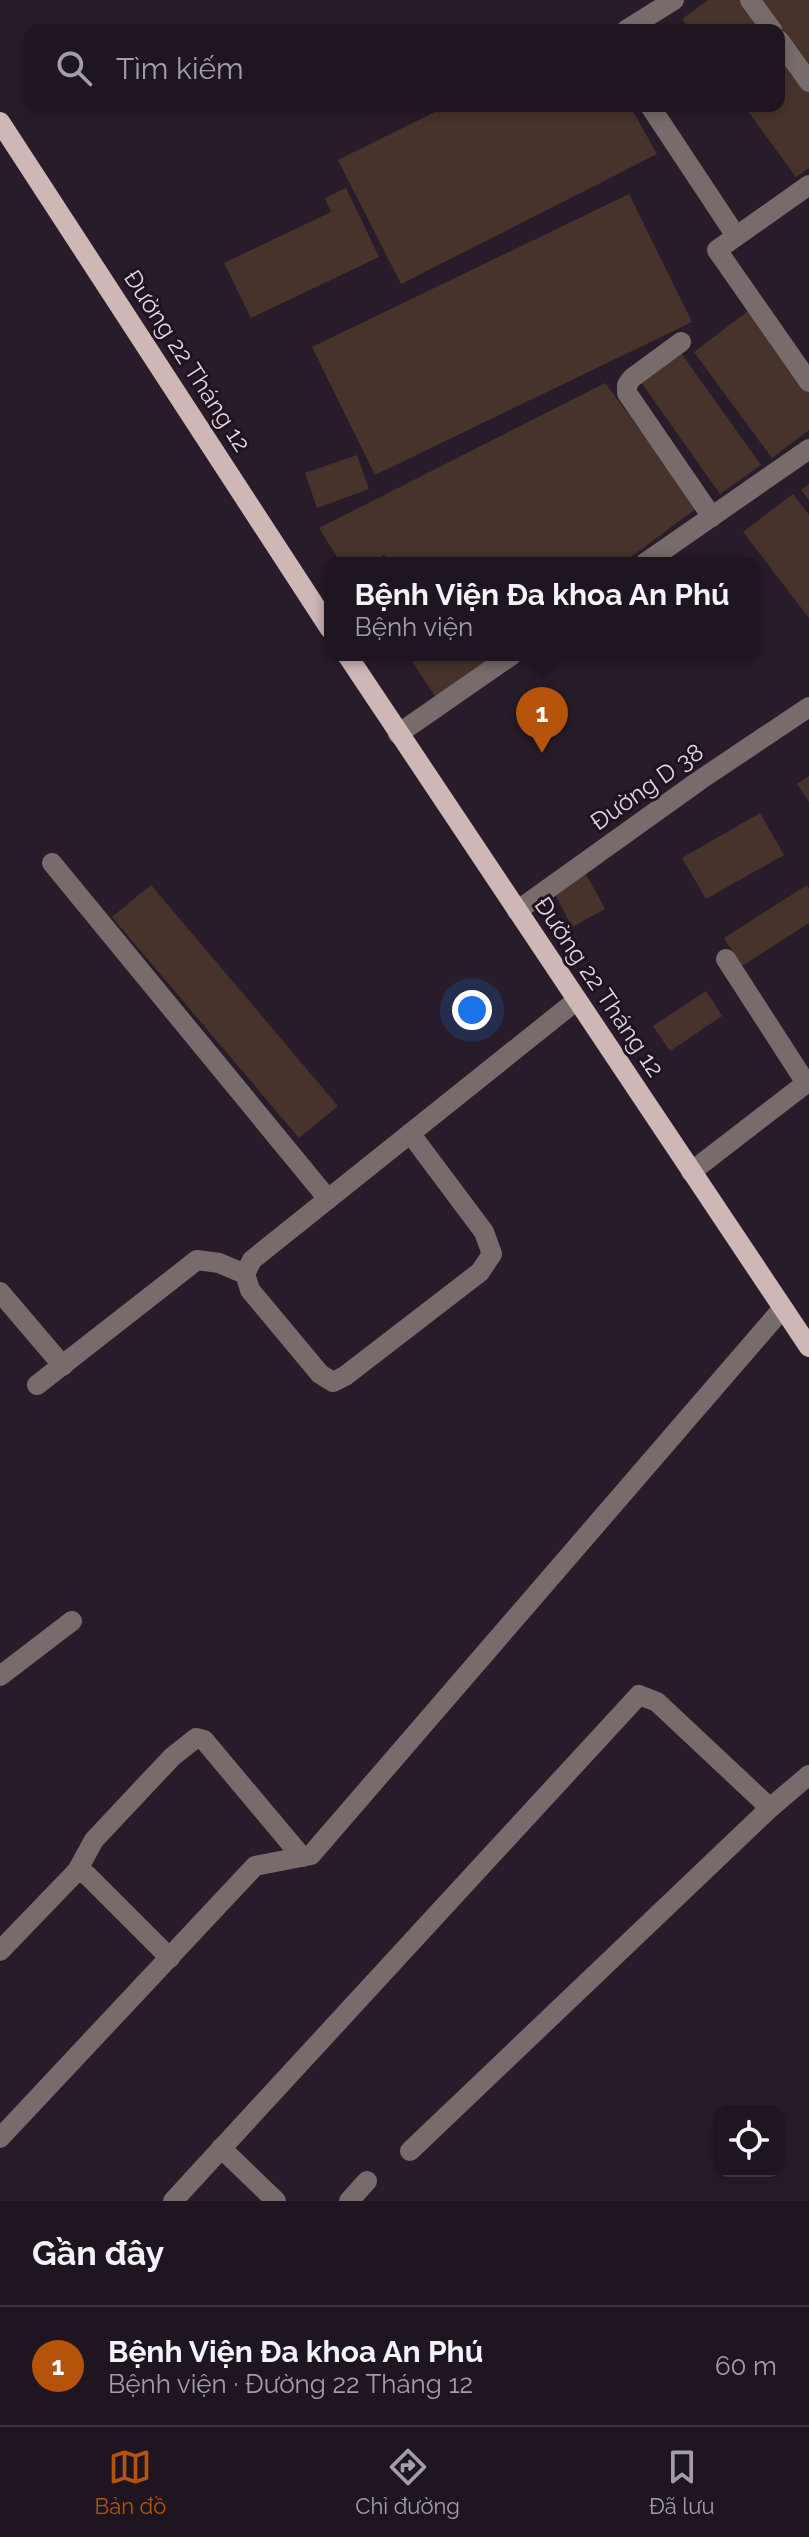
<!DOCTYPE html>
<html lang="vi">
<head>
<meta charset="utf-8">
<style>
  body { margin:0; font-family:Raleway,sans-serif; background:#2c222d; color:#f1f3f6 }
  .controls { position:absolute; right:24px; bottom:24px; display:grid; overflow:hidden; border-radius:16px; box-shadow:0 4px 12px #0003 }
  .controls button { width:72px; height:72px; display:grid; place-items:center; padding:0; border:0; border-bottom:2px solid #3c343e; background:#1f1520; color:#f1f3f6; font:40px sans-serif }
  .you { position:absolute; left:472px; top:1010px; width:28px; height:28px; margin:-20px; border:6px solid #fff; border-radius:50%; background:#1a73e8; box-shadow:0 0 0 12px #1a73e833 }
  .badge { display:grid; place-items:center; width:52px; height:52px; border-radius:50%; background:#b45309; color:#fff; font-size:26px; font-weight:700 }
  .pin { position:absolute; translate:-50% -66px; filter:drop-shadow(0 2px 4px #0008) }
  .pin::after { content:''; position:absolute; top:42px; width:28px; height:24px; background:inherit; clip-path:polygon(0 0,100% 0,50% 100%) }
  .popup { position:absolute; left:324px; top:557px; width:436px; height:104px; box-sizing:border-box; display:grid; place-content:center; border-radius:16px; background:#1f1520; filter:drop-shadow(0 2px 6px #0005); font-size:26px; white-space:nowrap; color:#a19fa5 }
  .popup b { font-size:30px; color:#f1f3f6 }
  .popup::after { content:''; position:absolute; left:50%; top:100%; margin-left:-16px; border:16px solid transparent; border-top-color:#1f1520 }
  .list { margin:0; padding:0; list-style:none }
  h2 { display:flex; justify-content:space-between; align-items:center; height:104px; margin:0; padding:0 32px; font-size:34px }
  h2 small { font-size:26px; font-weight:400; color:#a19fa5 }
  .list li { display:grid; grid-template-columns:52px 1fr auto; gap:24px; align-items:center; box-sizing:border-box; height:120px; padding:0 32px; border-top:2px solid #3c343e }
  .list b { display:block; font-size:30px; white-space:nowrap }
  .list p { margin:0; font-size:26px; white-space:nowrap; color:#a19fa5 }
  .list em { font-size:26px; font-style:normal; color:#a19fa5 }
  .icon { flex:none; width:44px; height:44px; fill:none; stroke:currentColor; stroke-width:2; stroke-linecap:round; stroke-linejoin:round }
  .map { position:relative; flex:none; width:809px; height:2201px; overflow:hidden }
  .search { position:absolute; background:#1f1520; box-shadow:0 4px 12px #0003; left:24px; right:24px; top:24px; height:88px; display:flex; align-items:center; gap:20px; box-sizing:border-box; padding:0 28px; border-radius:16px; color:#a19fa5; font-size:30px }
  .sheet { height:224px; background:#1f1520 }
  nav { display:flex; justify-content:space-around; align-items:center; box-sizing:border-box; height:112px; border-top:2px solid #3c343e; background:#1f1520; font-size:22px; color:#a19fa5 }
  nav a { display:grid; justify-items:center; gap:4px }
  nav .on { color:#b45309 }
  .map>svg:first-child { display:block }
  .building { fill:#48332c }
  .lines { fill:none; stroke-linecap:round; stroke-linejoin:round }
  .minor { stroke:#776c6b; stroke-width:20 }
  .major { stroke:#cfb7b6; stroke-width:20 }
  .labels { text-anchor:middle; stroke-width:6; stroke-linejoin:round; paint-order:stroke }
  .street-label { font-size:24px; fill:#dfd6df; stroke:#201320 }
</style>
</head>
<body>
<div class="map">
<svg width="809" height="2201" viewBox="0 0 809 2201">
  <rect width="100%" height="100%" fill="#291c2a"/>
  <g class="building">
    <polygon points="708,0 744,0 765,30 690,30 682,19"/>
    <polygon points="756,0 809,0 809,73"/>
    <polygon points="779,49 809,91 809,168 796,177 744,106 779,106"/>
    <polygon points="447,106 630,106 657,154 401,284 338,160"/>
    <polygon points="346,188 379,257 251,318 224,263 331,212 325,198"/>
    <polygon points="629,194 692,322 375,475 312,347"/>
    <polygon points="748,311 809,393 809,430 772,458 694,352"/>
    <polygon points="681,353 761,465 720,494 641,382"/>
    <polygon points="605,383 698,507 623,563 390,563 384,555 370,563 341,563 319,528"/>
    <polygon points="357,455 369,489 317,508 305,473"/>
    <polygon points="809,484 809,500 801,490"/>
    <polygon points="793,494 809,515 809,618 743,532"/>
    <polygon points="408,655 499,655 438,701"/>
    <polygon points="809,776 809,802 797,784"/>
    <polygon points="760,813 784,855 706,899 682,858"/>
    <polygon points="586,874 605,909 572,927 554,892"/>
    <polygon points="151,885 338,1106 299,1138 112,917"/>
    <polygon points="807,885 809,889 809,923 742,966 724,938"/>
    <polygon points="706,991 722,1016 670,1051 653,1026"/>
  </g>
  <g class="lines">
    <g class="minor">
      <polyline points="750,0 772,30"/>
      <polyline points="626,30 674,0"/>
      <polyline points="779,40 809,82"/>
      <polyline points="650,106 736,236"/>
      <polyline points="809,185 717,250 809,382"/>
      <polyline points="681,342 632,378 627,385 627,393 712,517"/>
      <polyline points="645,563 809,449"/>
      <polyline points="398,734 512,655"/>
      <polyline points="52,863 328,1199"/>
      <polyline points="517,911 700,780 809,707"/>
      <polyline points="726,959 806,1083"/>
      <polyline points="410,1133 484,1232 492,1254 480,1272 345,1376 333,1382 320,1374 250,1290 245,1274 252,1260 577,1000"/>
      <polyline points="691,1172 809,1081"/>
      <polyline points="0,1292 63,1366"/>
      <polyline points="37,1385 197,1260 219,1263 245,1274"/>
      <polyline points="0,1676 72,1621"/>
      <polyline points="77,1871 94,1840 172,1757 196,1738 204,1740 302,1857"/>
      <polyline points="0,1951 77,1871 87,1875 170,1958"/>
      <polyline points="0,2138 255,1866 311,1855 783,1308"/>
      <polyline points="221,2148 276,2201"/>
      <polyline points="410,2151 770,1808 809,1775"/>
      <polyline points="173,2201 639,1695 657,1702 770,1808"/>
      <polyline points="349,2201 367,2181"/>
    </g>
    <g class="major">
      <polyline points="0,122 330,629"/>
      <polyline points="347,655 809,1347"/>
    </g>
  </g>
  <g class="labels">
    <g class="street-label">
      <text transform="translate(187 361) rotate(57)" y="8">Đường 22 Tháng 12</text>
      <text transform="translate(647 787) rotate(-35)" y="8">Đường D 38</text>
      <text transform="translate(599 987) rotate(56)" y="8">Đường 22 Tháng 12</text>
    </g>
  </g>
</svg>
<div class="controls">
<button><svg class="icon" aria-label="locate" viewBox="0 0 24 24"><circle cx="12" cy="12" r="6"/><path d="M12 2v4M12 18v4M2 12h4M18 12h4"/></svg></button>
</div>
<div class="you"></div>
<div class="pin badge" style="left:542px;top:753px">1</div>
<div class="popup"><b>Bệnh Viện Đa khoa An Phú</b>Bệnh viện</div>
<div class="search"><svg class="icon" aria-label="search" viewBox="0 0 24 24"><circle cx="10" cy="10" r="6"/><path d="M15 15l6 6"/></svg>Tìm kiếm</div>
</div>
<section class="sheet">
<h2>Gần đây<small></small></h2>
<ul class="list">
<li><span class="badge">1</span><div><b>Bệnh Viện Đa khoa An Phú</b><p>Bệnh viện · Đường 22 Tháng 12</p></div><em>60 m</em></li>
</ul>
</section>
<nav>
<a class="on"><svg class="icon" aria-label="map" viewBox="0 0 24 24"><path d="M3 6l6-2 6 2 6-2v14l-6 2-6-2-6 2zM9 4v14M15 6v14"/></svg>Bản đồ</a>
<a><svg class="icon" aria-label="directions" viewBox="0 0 24 24"><path d="M12 3l9 9-9 9-9-9zM9 14v-3h6M13 9l2 2-2 2"/></svg>Chỉ đường</a>
<a><svg class="icon" aria-label="saved" viewBox="0 0 24 24"><path d="M7 4h10v16l-5-4-5 4z"/></svg>Đã lưu</a>
</nav>
</body>
</html>
